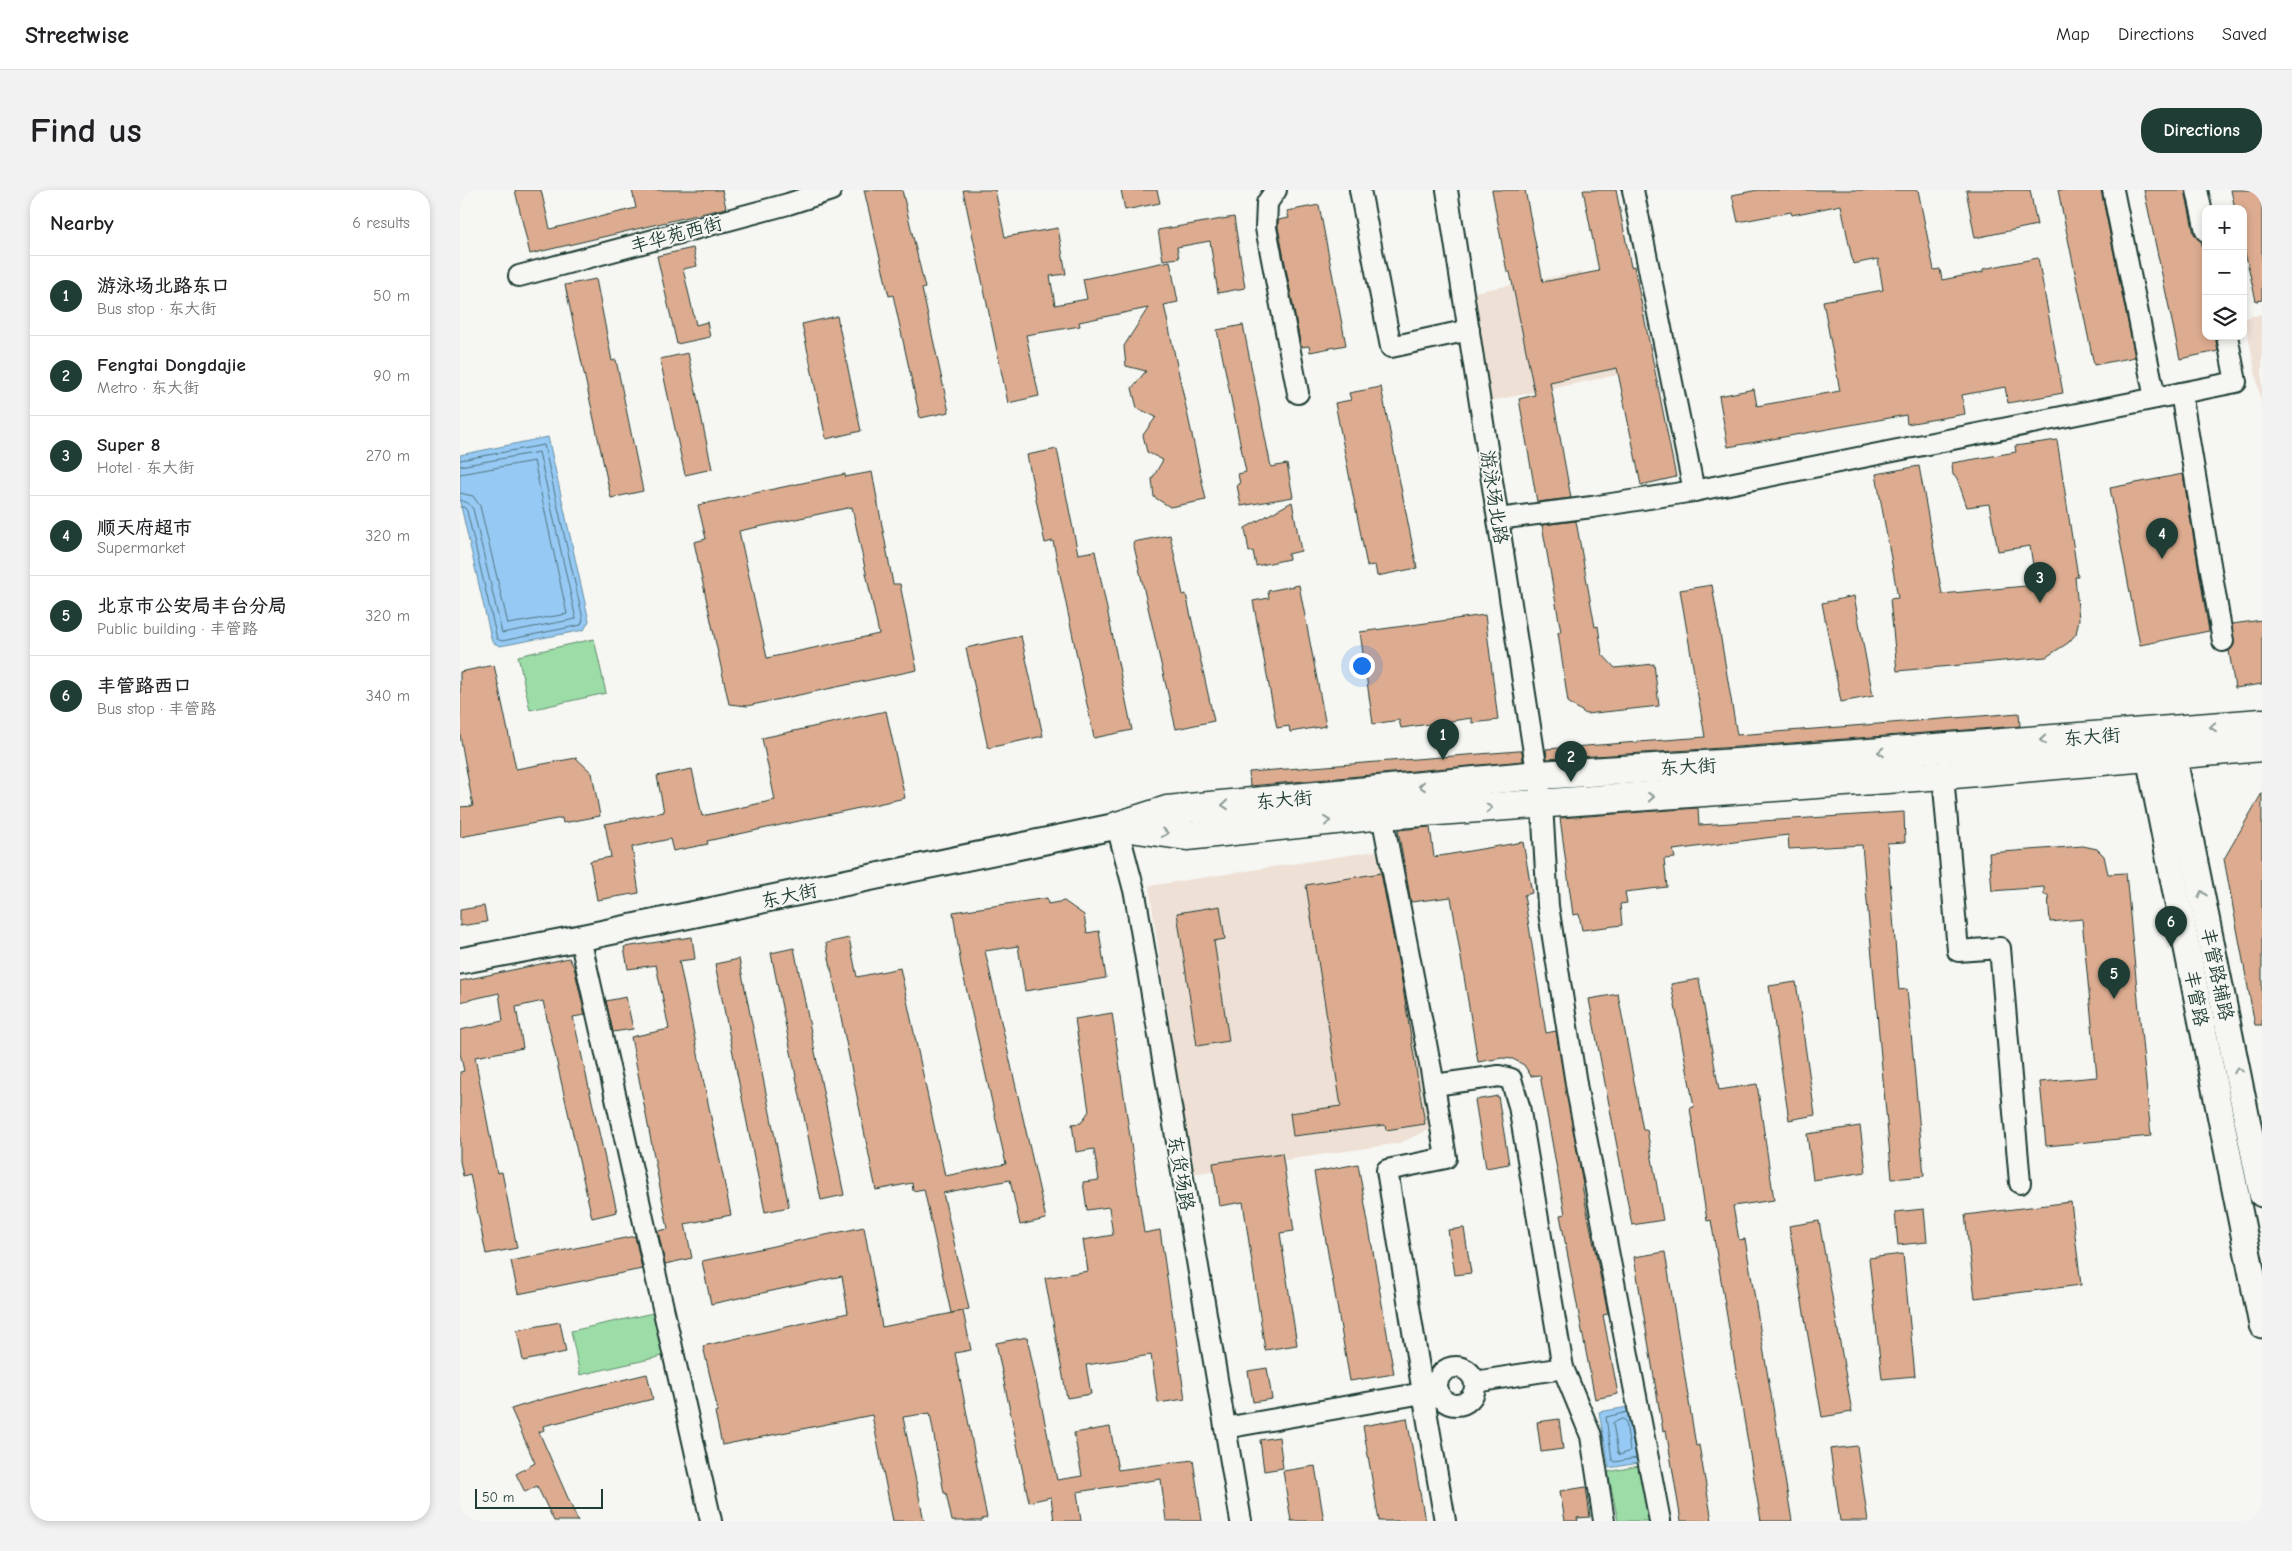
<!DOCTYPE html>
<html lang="en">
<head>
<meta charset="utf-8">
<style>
  body { margin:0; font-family:"Comic Neue","LXGW WenKai TC",sans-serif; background:#f2f2f2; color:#202124 }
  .controls { position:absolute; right:15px; top:15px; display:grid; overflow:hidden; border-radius:10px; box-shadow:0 2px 8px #0003 }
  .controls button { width:45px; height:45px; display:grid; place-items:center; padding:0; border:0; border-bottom:1px solid #e0e0e0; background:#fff; color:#202124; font:25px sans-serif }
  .scale { position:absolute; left:15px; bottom:12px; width:128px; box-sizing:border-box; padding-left:5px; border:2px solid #1f3d34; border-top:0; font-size:14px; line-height:18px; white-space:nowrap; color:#1f3d34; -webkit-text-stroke:4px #f6f6f2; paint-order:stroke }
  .you { position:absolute; left:901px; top:475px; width:18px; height:18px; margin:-12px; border:4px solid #fff; border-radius:50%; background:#1a73e8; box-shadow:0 0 0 8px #1a73e833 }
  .badge { display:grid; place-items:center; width:32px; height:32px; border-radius:50%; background:#1f3d34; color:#fff; font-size:16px; font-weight:700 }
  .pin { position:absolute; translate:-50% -41px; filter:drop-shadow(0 1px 2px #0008) }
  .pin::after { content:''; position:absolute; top:26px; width:18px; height:15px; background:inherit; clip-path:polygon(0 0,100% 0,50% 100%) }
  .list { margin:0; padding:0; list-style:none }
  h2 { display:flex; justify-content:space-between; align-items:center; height:65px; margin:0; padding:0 20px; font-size:21px }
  h2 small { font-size:16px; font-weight:400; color:#757577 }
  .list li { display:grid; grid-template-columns:32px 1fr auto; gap:15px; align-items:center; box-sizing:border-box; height:80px; padding:0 20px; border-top:1px solid #e0e0e0 }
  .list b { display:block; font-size:19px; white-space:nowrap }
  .list p { margin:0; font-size:16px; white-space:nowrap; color:#757577 }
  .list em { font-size:16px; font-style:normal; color:#757577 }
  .icon { flex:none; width:28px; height:28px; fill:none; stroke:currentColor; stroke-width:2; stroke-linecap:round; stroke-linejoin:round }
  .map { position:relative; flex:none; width:1802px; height:1331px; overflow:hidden; border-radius:20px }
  header { display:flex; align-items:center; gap:30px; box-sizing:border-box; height:70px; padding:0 25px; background:#fff; border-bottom:1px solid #e0e0e0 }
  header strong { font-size:24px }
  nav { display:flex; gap:28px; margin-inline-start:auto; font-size:18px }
  .intro { display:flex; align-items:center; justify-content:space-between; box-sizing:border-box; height:120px; padding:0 30px }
  h1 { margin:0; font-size:35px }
  .button { padding:12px 22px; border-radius:20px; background:#1f3d34; color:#fff; font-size:18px; font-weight:700 }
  main { display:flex; gap:30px; padding:0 30px }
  aside { flex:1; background:#fff; border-radius:20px; box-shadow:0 2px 8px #0003 }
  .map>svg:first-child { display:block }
  .built { fill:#eee0d5 }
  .green { fill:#9cdca6; stroke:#5e8c6d }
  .water { fill:#96c9f3; stroke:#6691a7 }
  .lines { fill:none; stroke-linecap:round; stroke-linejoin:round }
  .shore { stroke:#4f7580; stroke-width:1 }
  .building { fill:#ddac90; stroke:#1f3d34; fill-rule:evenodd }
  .minor-casing { stroke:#1f3d34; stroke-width:24 }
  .tertiary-casing { stroke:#1f3d34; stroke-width:29 }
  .secondary-casing { stroke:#1f3d34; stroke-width:31 }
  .minor { stroke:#f6f6f2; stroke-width:20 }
  .tertiary { stroke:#f6f6f2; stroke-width:25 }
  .secondary { stroke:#f6f6f2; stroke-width:28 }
  .oneway { stroke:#8a9a93 }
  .labels { text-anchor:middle; stroke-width:4; stroke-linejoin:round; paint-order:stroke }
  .street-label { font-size:19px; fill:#1f3d34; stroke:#f6f6f2 }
</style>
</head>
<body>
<header>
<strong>Streetwise</strong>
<nav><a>Map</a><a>Directions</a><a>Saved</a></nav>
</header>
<div class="intro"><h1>Find us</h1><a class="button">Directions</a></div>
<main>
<aside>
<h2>Nearby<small>6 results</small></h2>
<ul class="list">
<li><span class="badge">1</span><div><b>游泳场北路东口</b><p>Bus stop · 东大街</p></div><em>50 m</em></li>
<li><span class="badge">2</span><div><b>Fengtai Dongdajie</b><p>Metro · 东大街</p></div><em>90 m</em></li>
<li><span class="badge">3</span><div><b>Super 8</b><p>Hotel · 东大街</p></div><em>270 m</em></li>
<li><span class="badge">4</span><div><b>顺天府超市</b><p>Supermarket</p></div><em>320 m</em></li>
<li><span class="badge">5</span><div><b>北京市公安局丰台分局</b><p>Public building · 丰管路</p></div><em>320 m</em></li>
<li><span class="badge">6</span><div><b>丰管路西口</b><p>Bus stop · 丰管路</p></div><em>340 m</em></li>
</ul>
</aside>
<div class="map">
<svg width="1802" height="1331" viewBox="0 0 1802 1331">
  <rect width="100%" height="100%" fill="#f6f6f2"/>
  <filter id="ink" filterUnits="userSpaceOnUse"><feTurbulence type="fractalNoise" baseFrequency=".02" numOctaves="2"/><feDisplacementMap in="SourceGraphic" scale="10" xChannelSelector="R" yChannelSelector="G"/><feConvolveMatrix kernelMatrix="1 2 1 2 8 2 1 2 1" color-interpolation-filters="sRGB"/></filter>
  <g filter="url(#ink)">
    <g class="built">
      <polygon points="1120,82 1186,179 1031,211 1014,102"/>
      <polygon points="1802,124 1802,217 1785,128"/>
      <polygon points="922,660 974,937 940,953 732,984 689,696"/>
    </g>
    <g class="green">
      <polygon points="134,449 146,503 70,520 58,466"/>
      <polygon points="193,1123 203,1166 120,1185 111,1141"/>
      <polygon points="1184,1275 1195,1331 1158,1331 1148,1282"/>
    </g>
    <g class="water">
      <polygon points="88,247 129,431 124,440 40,456 32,452 0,312 0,265"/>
      <polygon points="1174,1216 1184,1272 1149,1278 1139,1222"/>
    </g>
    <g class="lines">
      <g class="shore">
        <polyline points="0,270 84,255 123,429 121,435 42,451 37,449 7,321 4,317 0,317"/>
        <polyline points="0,276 79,262 116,429 42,443 13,319 8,313 0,310"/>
        <polyline points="0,284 74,271 107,424 48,434 20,316 13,306 0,303"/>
        <polyline points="1168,1222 1146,1227 1152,1270 1155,1272 1176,1268"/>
        <polygon points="1163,1229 1166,1231 1170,1261 1160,1265 1158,1263 1153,1233"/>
      </g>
    </g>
    <g class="building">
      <polygon points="55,0 81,0 90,39 176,18 172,0 262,0 266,18 70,64"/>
      <polygon points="404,0 442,0 465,98 462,99 489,222 460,228 433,105 429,106"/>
      <polygon points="503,0 535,0 545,47 598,38 606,84 590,86 595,115 627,109 623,89 710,71 718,112 704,115 746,310 710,317 694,307 692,289 703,270 687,262 683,245 696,227 677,218 672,198 686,181 666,176 664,156 688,118 619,132 620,136 566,145 579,206 548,213"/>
      <polygon points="661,0 697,0 700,13 665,20"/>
      <polygon points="1032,0 1065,0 1083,92 1139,81 1123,0 1156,0 1171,77 1174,76 1216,287 1181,295 1157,178 1090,192 1111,308 1077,312 1059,209 1075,205 1050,82 1047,82"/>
      <polygon points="1298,0 1458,0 1474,80 1480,79 1482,90 1523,82 1523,79 1578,68 1603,203 1548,213 1545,197 1502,205 1505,224 1447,234 1446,225 1268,257 1259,206 1294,199 1297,216 1380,201 1363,111 1423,100 1418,69 1393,74 1381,15 1332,25 1331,22 1278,32 1272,5"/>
      <polygon points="1506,0 1570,0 1577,35 1515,48"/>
      <polygon points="1598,0 1641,0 1675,167 1634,175"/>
      <polygon points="1684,0 1725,0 1734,44 1741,51 1746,75 1746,146 1755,146 1758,161 1720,169"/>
      <polygon points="1771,0 1802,0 1802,110 1796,111 1783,53 1783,19 1775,19"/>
      <polygon points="859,15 886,155 850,162 849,156 841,157 818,37 818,30 829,28 827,21"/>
      <polygon points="774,27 785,98 758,103 750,51 717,57 719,68 703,70 698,40"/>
      <polygon points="233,58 237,76 223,79 236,135 247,132 250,147 217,154 197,66"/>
      <polygon points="136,89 152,171 156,170 183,301 151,308 105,95"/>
      <polygon points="377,126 401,241 366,249 342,134"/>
      <polygon points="783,135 811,277 827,274 833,307 781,316 777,295 780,294 778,284 786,282 757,140"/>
      <polygon points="228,163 252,279 225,285 200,169"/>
      <polygon points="921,197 957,378 917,386 915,375 907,376 875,213 891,210 889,203"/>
      <polygon points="1597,250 1618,387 1615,387 1619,429 1616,444 1608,453 1586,467 1437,481 1430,409 1438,408 1416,284 1459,276 1482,404 1576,395 1570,356 1538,361 1529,314 1507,317 1497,288 1493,285 1492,273 1556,262 1555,256"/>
      <polygon points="597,259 618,364 635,361 672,540 634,548 593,351 585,353 567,265"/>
      <path d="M412,282l21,112h7l17,86 -170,36 -18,-2 -35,-162 12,-3 -8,-34 147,-31v3zM392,317l27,127 -112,24 -28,-127z"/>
      <polygon points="1723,284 1749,441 1680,455 1650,298"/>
      <polygon points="832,312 841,361 828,364 829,369 796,376 793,361 789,362 785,338"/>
      <polygon points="1116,331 1135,437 1138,436 1142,464 1155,478 1194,474 1199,516 1126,524 1108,512 1098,442 1101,442 1082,335"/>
      <polygon points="710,345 723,405 726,404 754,531 716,539 673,352"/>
      <polygon points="839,395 866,536 830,542 829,536 817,538 793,411 809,408 808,401"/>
      <polygon points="1252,395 1277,545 1559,523 1560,536 1277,557 1087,569 1086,559 1245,547 1220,400"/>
      <polygon points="1394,406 1413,506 1381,512 1362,413"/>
      <polygon points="1025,425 1038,530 1012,533 1012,528 941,538 939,530 913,534 900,442"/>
      <polygon points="1802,430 1802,494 1775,498 1769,461 1774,455 1772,434"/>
      <polygon points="561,446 583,546 528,558 506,458"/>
      <polygon points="34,475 56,579 116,568 132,583 140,626 103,633 102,628 0,647 0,617 13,616 0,545 0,482"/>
      <polygon points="426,521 445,608 247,651 248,654 213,661 210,649 172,657 179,703 137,710 130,671 151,667 145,634 204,622 197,586 232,579 242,626 315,610 302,548"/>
      <polygon points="1058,561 1062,561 1063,571 790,596 789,582"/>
      <polygon points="1802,603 1802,835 1795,835 1764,669"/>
      <polygon points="1238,618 1239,635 1444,622 1445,652 1427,653 1439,800 1447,799 1464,986 1432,989 1402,655 1329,659 1328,645 1213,660 1215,668 1204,669 1207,697 1165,702 1167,713 1160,714 1162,735 1122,740 1119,724 1113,725 1100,628"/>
      <polygon points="970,637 974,667 1063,652 1072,703 1064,705 1086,843 1096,841 1123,995 1122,996 1148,1124 1143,1125 1158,1204 1135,1209 1100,1025 1105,1024 1080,885 1071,886 1064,875 1053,869 1042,868 1018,872 991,707 951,712 938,640"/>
      <polygon points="1623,656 1637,659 1644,666 1648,684 1666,683 1691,946 1586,956 1580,892 1637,887 1622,729 1590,732 1588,705 1584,705 1584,697 1532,701 1529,663"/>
      <polygon points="921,683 942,792 965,934 926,940 925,935 833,946 830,923 881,916 846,695"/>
      <polygon points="587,708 588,714 604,711 624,725 627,743 639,741 646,788 565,801 558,756 525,761 586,1029 560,1035 550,990 483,1003 509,1119 491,1123 464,999 453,1001 452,993 416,1000 366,753 389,748 397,787 440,778 485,986 546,974 501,775 493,722"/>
      <polygon points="24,716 27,732 0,736 0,720"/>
      <polygon points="760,716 765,749 754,751 769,851 737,856 717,723"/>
      <polygon points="232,747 235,769 219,771 271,1025 225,1034 232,1068 205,1074 198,1041 208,1039 171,847 209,839 196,775 168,779 164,757"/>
      <polygon points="334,758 384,1005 361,1010 311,763"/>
      <polygon points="109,768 114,777 125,825 113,827 157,1022 132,1028 83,811 56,817 63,858 15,867 37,983 42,982 57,1058 26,1064 10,984 3,986 0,971 0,882 4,881 0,863 0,840 43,831 39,803 0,812 0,791"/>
      <polygon points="279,769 329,1017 305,1022 255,774"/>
      <polygon points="1239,789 1259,900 1297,894 1314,1010 1273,1016 1279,1050 1285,1049 1332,1331 1301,1331 1251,1030 1247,1031 1230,918 1234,917 1211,794"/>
      <polygon points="1336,792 1355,925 1329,930 1309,796"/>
      <polygon points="1158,804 1183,940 1187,940 1203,1030 1172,1035 1129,809"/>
      <polygon points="166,807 173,839 153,842 146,811"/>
      <polygon points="652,823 684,1043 700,1040 725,1209 698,1213 691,1165 626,1175 631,1204 607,1208 585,1088 628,1081 623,1050 653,1045 649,1017 627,1020 623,992 639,990 634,959 616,962 612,934 621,933 629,921 615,829"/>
      <polygon points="1038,906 1049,974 1026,978 1015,910"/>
      <polygon points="1400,936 1406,982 1353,990 1347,944"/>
      <polygon points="822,963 834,1041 820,1043 837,1155 805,1160 783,1012 759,1016 753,973"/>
      <polygon points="898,974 934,1184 890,1191 854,982"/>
      <polygon points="1611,1012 1621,1095 1515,1108 1505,1025"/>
      <polygon points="1464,1019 1467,1052 1438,1055 1435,1022"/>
      <polygon points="1359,1031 1392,1222 1362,1227 1329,1036"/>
      <polygon points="404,1037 422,1137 503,1121 511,1160 495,1163 527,1328 522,1329 522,1331 492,1331 486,1303 484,1303 470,1223 443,1227 464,1331 433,1331 412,1225 262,1255 255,1222 258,1221 243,1156 388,1123 382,1086 251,1114 242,1071"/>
      <polygon points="1004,1038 1011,1083 995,1085 988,1040"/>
      <polygon points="175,1046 182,1079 58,1104 51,1071"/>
      <polygon points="1205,1062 1236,1256 1239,1255 1252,1331 1221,1331 1206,1240 1203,1241 1174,1067"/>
      <polygon points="1443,1064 1455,1186 1422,1189 1409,1068"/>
      <polygon points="100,1132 106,1162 63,1171 57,1140"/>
      <polygon points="567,1147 597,1290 622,1286 614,1243 650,1237 658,1280 733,1270 742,1331 706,1331 701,1289 617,1302 621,1331 594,1331 591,1307 569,1312 536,1153"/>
      <polygon points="807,1178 812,1209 793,1212 788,1181"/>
      <polygon points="187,1184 193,1209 83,1236 84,1240 79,1242 118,1331 94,1331 77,1296 65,1302 56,1284 75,1273 51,1219 86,1208"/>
      <polygon points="947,1228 965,1331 919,1331 903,1236"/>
      <polygon points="1099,1229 1103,1259 1081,1262 1077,1232"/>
      <polygon points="819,1247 823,1278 804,1281 800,1250"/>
      <polygon points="1397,1256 1408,1331 1380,1331 1370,1259"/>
      <polygon points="855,1276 864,1331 831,1331 823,1281"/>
      <polygon points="1126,1297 1130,1327 1117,1328 1118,1331 1105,1331 1100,1301"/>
    </g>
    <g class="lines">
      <g class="minor-casing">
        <g id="minor">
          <polyline points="816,0 807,13 806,38 838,203"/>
          <polyline points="900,0 931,157 1009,140"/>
          <polyline points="987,0 1082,614 1088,716 1117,900 1200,1331"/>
          <polyline points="1173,0 1234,301 1776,192 1767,146"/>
          <polyline points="1653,0 1695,208"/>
          <polyline points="1737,0 1746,41"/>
          <polyline points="59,86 328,14 371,0"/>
          <polyline points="1721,203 1763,451"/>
          <polyline points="1038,329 1132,317 1234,301"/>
          <polyline points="1483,585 1498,761 1540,758 1560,993"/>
          <polyline points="922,625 974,895 1039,886 1051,889 1059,916 1103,1178 1131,1246 1144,1331"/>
          <polyline points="657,636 675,704 781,1331"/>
          <polyline points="120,748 251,1331"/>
          <circle cx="996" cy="1196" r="19"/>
          <polyline points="1015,1192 1103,1178"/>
          <polyline points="978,1200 963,1203 985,1331"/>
          <polyline points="765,1238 963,1203 927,980 986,968 974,895"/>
        </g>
      </g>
      <g class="tertiary-casing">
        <g id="tertiary">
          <polyline points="1685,547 1802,1135"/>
          <polyline points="1713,564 1802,1004"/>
          <polyline points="0,771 120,748 657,636"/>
        </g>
      </g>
      <g class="secondary-casing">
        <g id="secondary">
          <polyline points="657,636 707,620 1078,585 1278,573 1802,533"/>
          <polyline points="663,637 727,646 922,625 1483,585 1802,557"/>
        </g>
      </g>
      <use href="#minor" class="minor"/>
      <use href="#tertiary" class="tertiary"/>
      <use href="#secondary" class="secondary"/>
    </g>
    <defs><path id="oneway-chevron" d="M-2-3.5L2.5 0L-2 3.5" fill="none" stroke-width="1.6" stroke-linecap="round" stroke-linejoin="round" transform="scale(1.25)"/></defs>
    <g class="oneway">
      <use href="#oneway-chevron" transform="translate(1753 537) rotate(175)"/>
      <use href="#oneway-chevron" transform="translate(1583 550) rotate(176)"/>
      <use href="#oneway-chevron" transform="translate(1421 562) rotate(176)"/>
      <use href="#oneway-chevron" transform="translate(962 596) rotate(175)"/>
      <use href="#oneway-chevron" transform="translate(1191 607) rotate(-4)"/>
      <use href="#oneway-chevron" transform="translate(765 615) rotate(175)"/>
      <use href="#oneway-chevron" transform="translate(1029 618) rotate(-4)"/>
      <use href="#oneway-chevron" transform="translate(867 631) rotate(-6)"/>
      <use href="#oneway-chevron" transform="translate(705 643) rotate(8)"/>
      <use href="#oneway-chevron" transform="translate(1742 704) rotate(-102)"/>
      <use href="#oneway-chevron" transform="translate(1778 880) rotate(-102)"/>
    </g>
  </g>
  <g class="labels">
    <g class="street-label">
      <text transform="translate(216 44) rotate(-15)" y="7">丰华苑西街</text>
      <text transform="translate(1035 307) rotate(81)" y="7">游泳场北路</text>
      <text transform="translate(1632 546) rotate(-4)" y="7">东大街</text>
      <text transform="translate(1228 576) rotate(-3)" y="7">东大街</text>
      <text transform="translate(824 609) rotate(-5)" y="7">东大街</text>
      <text transform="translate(329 705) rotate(-12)" y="7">东大街</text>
      <text transform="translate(1758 784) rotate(78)" y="7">丰管路辅路</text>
      <text transform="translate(1737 808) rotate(79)" y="7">丰管路</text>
      <text transform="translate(722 983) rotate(80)" y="7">东货场路</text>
    </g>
  </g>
</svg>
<div class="controls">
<button>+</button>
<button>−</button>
<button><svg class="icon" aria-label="layers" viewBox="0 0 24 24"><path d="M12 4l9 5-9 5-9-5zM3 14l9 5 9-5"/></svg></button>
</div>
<div class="scale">50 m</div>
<div class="you"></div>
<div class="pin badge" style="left:983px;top:570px">1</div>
<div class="pin badge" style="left:1111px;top:592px">2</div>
<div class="pin badge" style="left:1580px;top:413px">3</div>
<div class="pin badge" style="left:1702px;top:369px">4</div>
<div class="pin badge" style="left:1654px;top:809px">5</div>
<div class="pin badge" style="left:1711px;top:757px">6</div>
</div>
</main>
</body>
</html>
